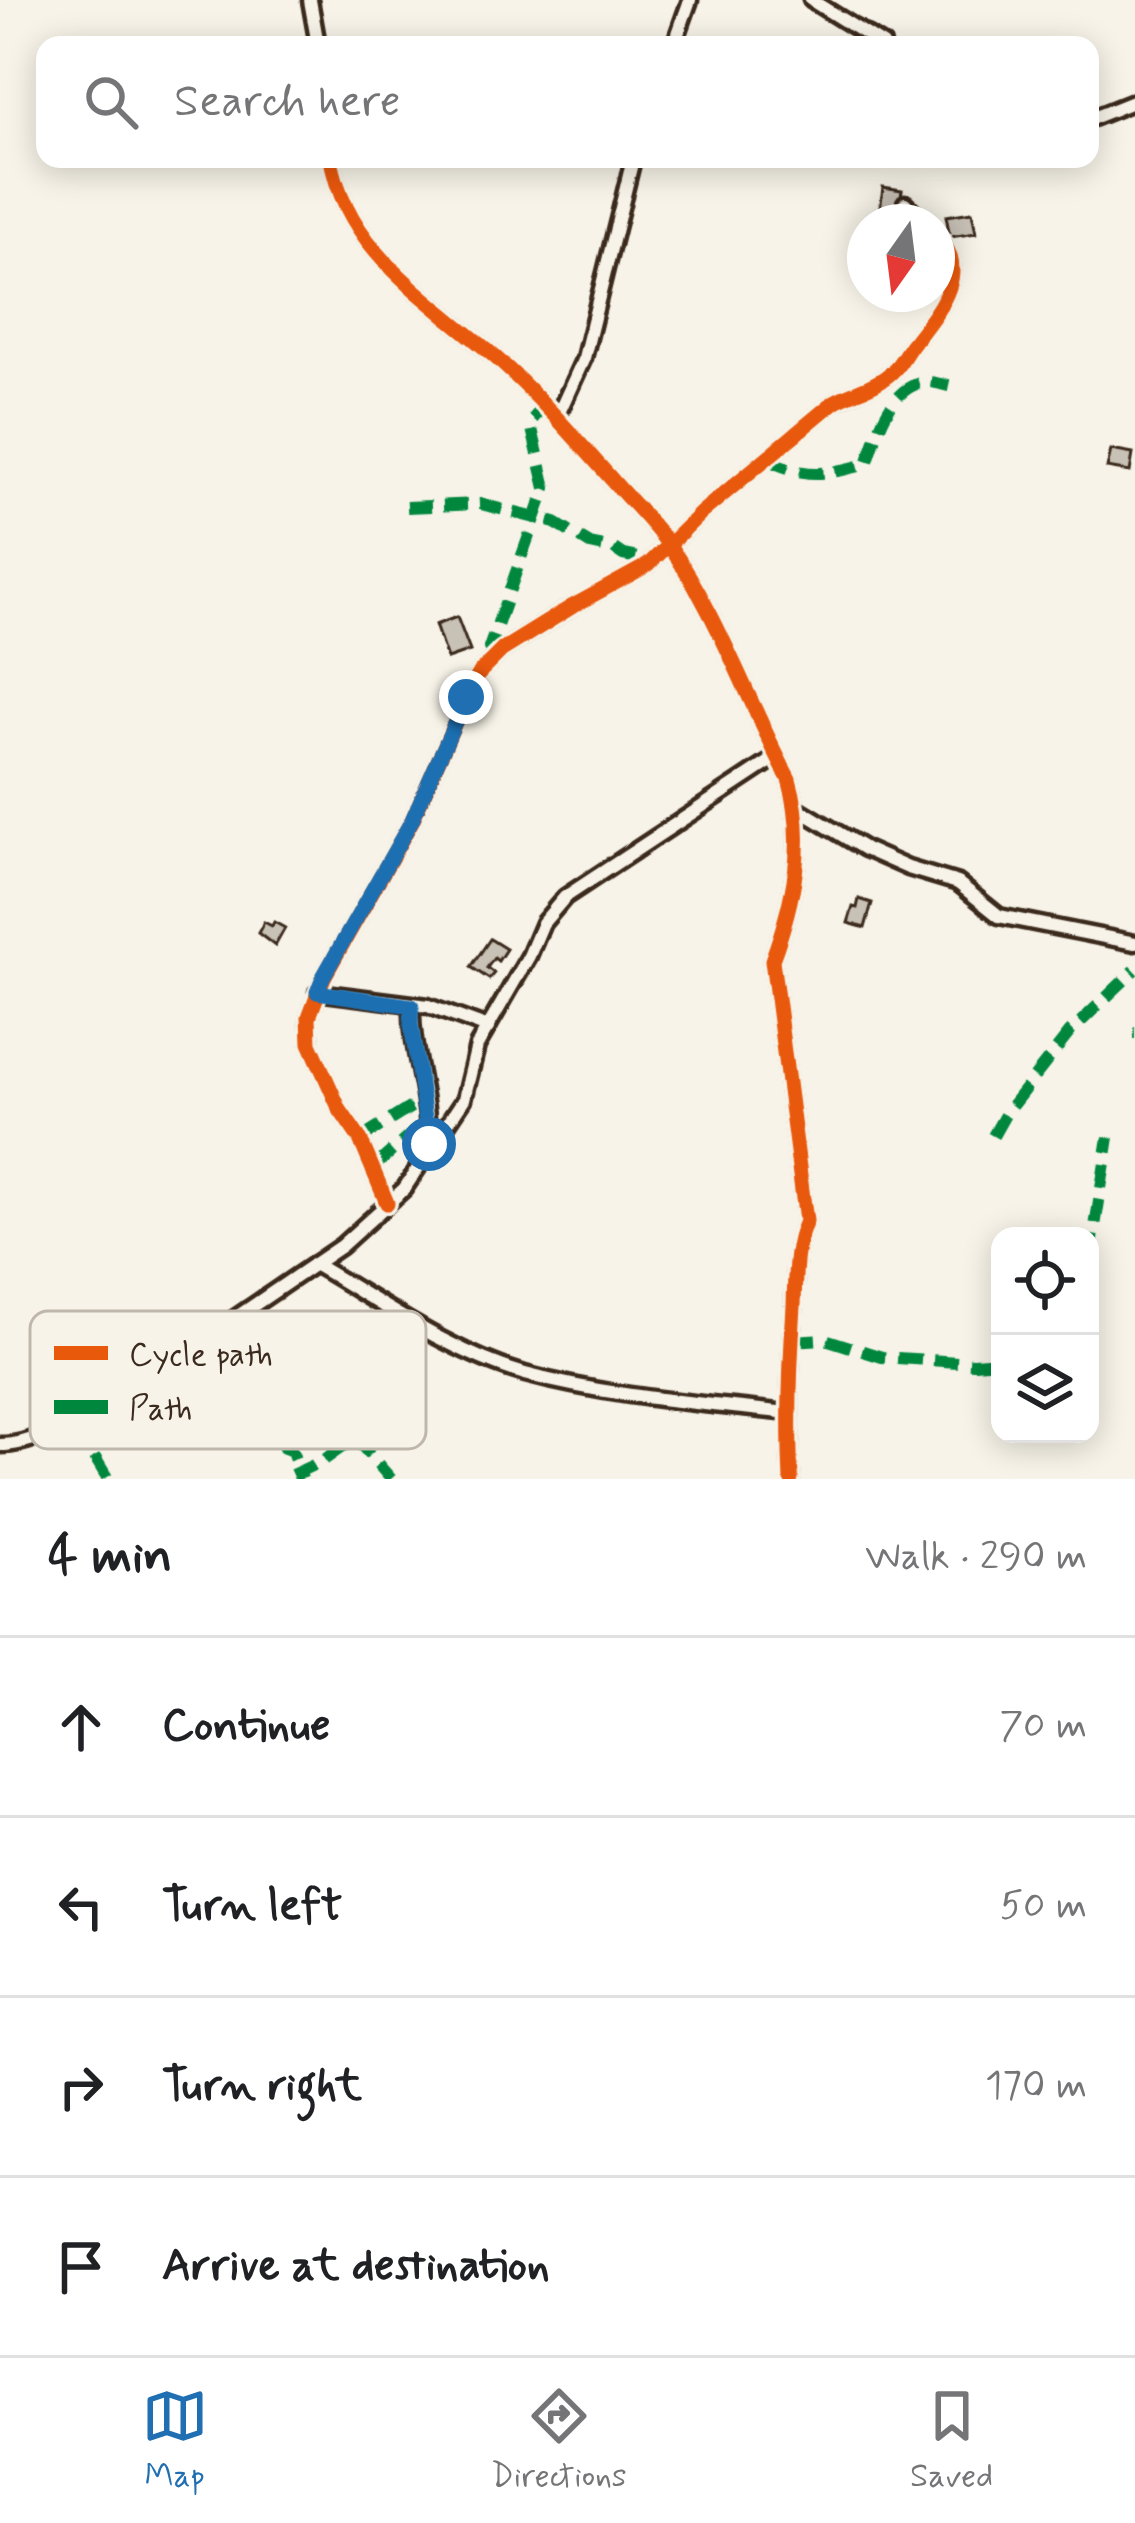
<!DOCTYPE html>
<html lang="en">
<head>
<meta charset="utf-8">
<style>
  body { margin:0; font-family:Mynerve,sans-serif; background:#f6f6f6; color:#202124 }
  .controls { position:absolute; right:36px; bottom:36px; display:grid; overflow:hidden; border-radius:24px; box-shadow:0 6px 30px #0003 }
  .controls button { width:108px; height:108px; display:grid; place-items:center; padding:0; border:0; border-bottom:3px solid #e0e0e0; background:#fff; color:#202124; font:60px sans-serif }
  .compass { position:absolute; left:847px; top:204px; width:108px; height:108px; border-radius:50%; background:#fff; box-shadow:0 6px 30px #0003; rotate:194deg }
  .stop { position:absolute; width:36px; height:36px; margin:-27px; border:9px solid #1f6fb2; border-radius:50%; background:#fff }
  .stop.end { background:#1f6fb2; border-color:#fff; box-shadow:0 3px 12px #0008 }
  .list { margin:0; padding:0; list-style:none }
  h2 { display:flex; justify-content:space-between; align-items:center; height:156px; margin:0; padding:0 48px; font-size:51px }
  h2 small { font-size:39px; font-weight:400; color:#757577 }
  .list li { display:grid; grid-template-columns:78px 1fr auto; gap:36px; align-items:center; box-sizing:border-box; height:180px; padding:0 48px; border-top:3px solid #e0e0e0 }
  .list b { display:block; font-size:45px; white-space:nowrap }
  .list em { font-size:39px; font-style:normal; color:#757577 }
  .icon { flex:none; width:66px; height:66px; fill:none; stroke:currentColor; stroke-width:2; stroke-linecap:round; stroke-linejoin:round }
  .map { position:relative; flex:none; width:1135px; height:1479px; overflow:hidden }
  .search { position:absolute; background:#fff; box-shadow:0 6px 30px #0003; left:36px; right:36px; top:36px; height:132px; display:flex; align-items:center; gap:30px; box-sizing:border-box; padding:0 42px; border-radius:24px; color:#757577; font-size:45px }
  .sheet { height:876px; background:#fff }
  nav { display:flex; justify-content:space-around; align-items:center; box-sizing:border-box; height:168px; border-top:3px solid #e0e0e0; background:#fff; font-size:33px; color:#757577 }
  nav a { display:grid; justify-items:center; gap:6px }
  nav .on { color:#1f6fb2 }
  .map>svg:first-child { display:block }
  .building { fill:#c8c1b6; stroke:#3b2a1e; stroke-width:3 }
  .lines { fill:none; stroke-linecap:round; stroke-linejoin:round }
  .street-casing { stroke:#3b2a1e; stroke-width:21 }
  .street { stroke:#f7f3e8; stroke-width:12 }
  .quiet { stroke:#00873e; stroke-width:12; stroke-dasharray:24 12; stroke-linecap:butt }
  .cycleway-casing { stroke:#f7f3e8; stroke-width:22 }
  .cycleway { stroke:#e8590c; stroke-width:15 }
  .route { stroke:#1f6fb2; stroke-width:15 }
  .key { fill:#f7f3e8; stroke:#bfb7ab; stroke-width:3 }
  .key-label { font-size:33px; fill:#3b2a1e }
</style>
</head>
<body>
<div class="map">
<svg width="1135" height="1479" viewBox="0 0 1135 1479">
  <rect width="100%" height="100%" fill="#f7f3e8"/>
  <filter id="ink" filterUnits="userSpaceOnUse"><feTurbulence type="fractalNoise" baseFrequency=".00833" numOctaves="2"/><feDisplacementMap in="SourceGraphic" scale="24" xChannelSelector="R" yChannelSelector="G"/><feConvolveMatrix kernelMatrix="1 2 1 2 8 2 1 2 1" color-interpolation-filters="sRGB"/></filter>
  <g filter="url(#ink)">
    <g class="building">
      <polygon points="883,187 902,190 897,221 879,218"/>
      <polygon points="972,212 976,233 950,237 946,216"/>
      <polygon points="1111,450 1133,454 1130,472 1107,468"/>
      <polygon points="457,617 470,651 447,659 435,625"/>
      <polygon points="859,899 872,903 865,928 848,923 853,907 857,908"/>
      <polygon points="264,922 272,926 274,922 285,928 275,946 258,933"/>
      <polygon points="490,939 506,949 498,961 494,958 487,968 494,973 489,979 471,967"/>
    </g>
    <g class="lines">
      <g class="street-casing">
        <g id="street">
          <polyline points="310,0 318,45"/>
          <polyline points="811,0 883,45"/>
          <polyline points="674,45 690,0"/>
          <polyline points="1090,119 1135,101"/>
          <path d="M331,159c15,92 99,140 164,198 43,38 81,82 119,125 18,21 38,40 54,62 49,67 81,161 121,235 18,61 5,122 -17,181l34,261c-12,27 -11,56 -12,85 -4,58 -6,115 -3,173"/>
          <polyline points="905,203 924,222"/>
          <polyline points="557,417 584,358 633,159"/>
          <polyline points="797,808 865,849 908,868 958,883 999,916 1135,943"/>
          <polyline points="317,992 428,1006 488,1028"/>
          <path d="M412,1006c-2,46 19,94 16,141"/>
          <path d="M387,1203l-27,-64 -20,-29 -30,-67 -1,-26 15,-40 88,-156 54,-124 15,-26 21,-21 71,-44 75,-41 53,-52 133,-111c19,-11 42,-15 58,-30 9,-8 14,-21 22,-30 24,-31 58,-70 23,-106"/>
          <path d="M314,1264c66,38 137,89 211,110 85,23 176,29 263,39"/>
          <path d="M0,1445c26,0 50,-14 76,-19l265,-180 63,-57 60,-90 13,-53 52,-90 14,-33 22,-26 212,-140"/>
        </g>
      </g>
      <use href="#street" class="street"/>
      <g class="quiet">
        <path d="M766,459c43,20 57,16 101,5 10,-29 20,-72 53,-81 9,-3 19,1 29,3"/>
        <polyline points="407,507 481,504 555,523 590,544 614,549 623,555 652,561"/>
        <polyline points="494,658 489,648 546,488 532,429 532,420 545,405"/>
        <polyline points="1134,1033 1135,1033"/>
        <polyline points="993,1136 1006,1113 1070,1032 1135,970"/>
        <polyline points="360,1139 424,1099"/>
        <polyline points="374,1167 426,1121"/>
        <polyline points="1090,1259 1109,1137"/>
        <polyline points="213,1334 266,1384 280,1412 276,1416 292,1430 285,1439 284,1448 292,1451 302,1479"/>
        <polyline points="792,1341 825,1339 882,1357 974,1363 1000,1361"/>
        <polyline points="76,1426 108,1479"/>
        <polyline points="292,1475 324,1460 355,1438 391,1479"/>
      </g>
      <g class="cycleway-casing">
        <g id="cycleway">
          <path d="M331,159c15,92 99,140 164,198 43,38 81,82 119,125 18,21 38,40 54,62 49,67 81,161 121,235 18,61 5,122 -17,181l34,261c-12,27 -11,56 -12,85 -4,58 -6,115 -3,173"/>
          <path d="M387,1203l-27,-64 -20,-29 -30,-67 -1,-26 15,-40 88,-156 54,-124 15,-26 21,-21 71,-44 75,-41 53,-52 133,-111c19,-11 42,-15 58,-30 9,-8 14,-21 22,-30 24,-31 58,-70 23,-106"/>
        </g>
      </g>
      <use href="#cycleway" class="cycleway"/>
    </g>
  </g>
  <g class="lines" filter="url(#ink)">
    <polyline class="route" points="429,1144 411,1024 412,1006 317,992 323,977 412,820 466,697"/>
  </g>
  <rect x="30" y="1311" width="396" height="138" rx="18" class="key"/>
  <rect x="54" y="1346" width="54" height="14" fill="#e8590c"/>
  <rect x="54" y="1400" width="54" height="14" fill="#00873e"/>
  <g class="key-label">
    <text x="129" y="1365">Cycle path</text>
    <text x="129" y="1419">Path</text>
  </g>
</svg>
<div class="controls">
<button><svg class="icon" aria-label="locate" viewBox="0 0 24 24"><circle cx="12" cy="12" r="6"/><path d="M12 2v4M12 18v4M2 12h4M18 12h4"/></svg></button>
<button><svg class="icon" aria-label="layers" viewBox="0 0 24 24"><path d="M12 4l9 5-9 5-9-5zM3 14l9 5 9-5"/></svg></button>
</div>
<svg class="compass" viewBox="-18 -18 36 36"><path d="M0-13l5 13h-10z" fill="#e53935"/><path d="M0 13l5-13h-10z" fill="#757577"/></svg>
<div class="stop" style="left:429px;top:1144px"></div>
<div class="stop end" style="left:466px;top:697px"></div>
<div class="search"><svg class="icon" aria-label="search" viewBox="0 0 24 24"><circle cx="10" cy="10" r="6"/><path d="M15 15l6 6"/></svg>Search here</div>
</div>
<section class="sheet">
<h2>4 min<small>Walk · 290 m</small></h2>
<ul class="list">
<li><svg class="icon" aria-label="ahead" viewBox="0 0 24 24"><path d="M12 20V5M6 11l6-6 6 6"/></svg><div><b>Continue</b></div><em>70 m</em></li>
<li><svg class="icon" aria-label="left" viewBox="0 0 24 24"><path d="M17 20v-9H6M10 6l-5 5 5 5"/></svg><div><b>Turn left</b></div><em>50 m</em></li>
<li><svg class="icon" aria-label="right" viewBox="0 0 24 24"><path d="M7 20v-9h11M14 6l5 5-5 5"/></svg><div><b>Turn right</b></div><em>170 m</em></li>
<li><svg class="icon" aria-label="arrive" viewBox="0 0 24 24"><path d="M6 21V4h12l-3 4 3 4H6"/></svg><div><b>Arrive at destination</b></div></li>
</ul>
</section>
<nav>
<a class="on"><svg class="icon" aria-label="map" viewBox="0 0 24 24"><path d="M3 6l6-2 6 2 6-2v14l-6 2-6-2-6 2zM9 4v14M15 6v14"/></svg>Map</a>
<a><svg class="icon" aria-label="directions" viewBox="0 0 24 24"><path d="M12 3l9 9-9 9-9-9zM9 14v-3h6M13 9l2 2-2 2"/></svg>Directions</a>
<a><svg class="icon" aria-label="saved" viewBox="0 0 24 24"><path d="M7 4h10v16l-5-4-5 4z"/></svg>Saved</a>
</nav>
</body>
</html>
